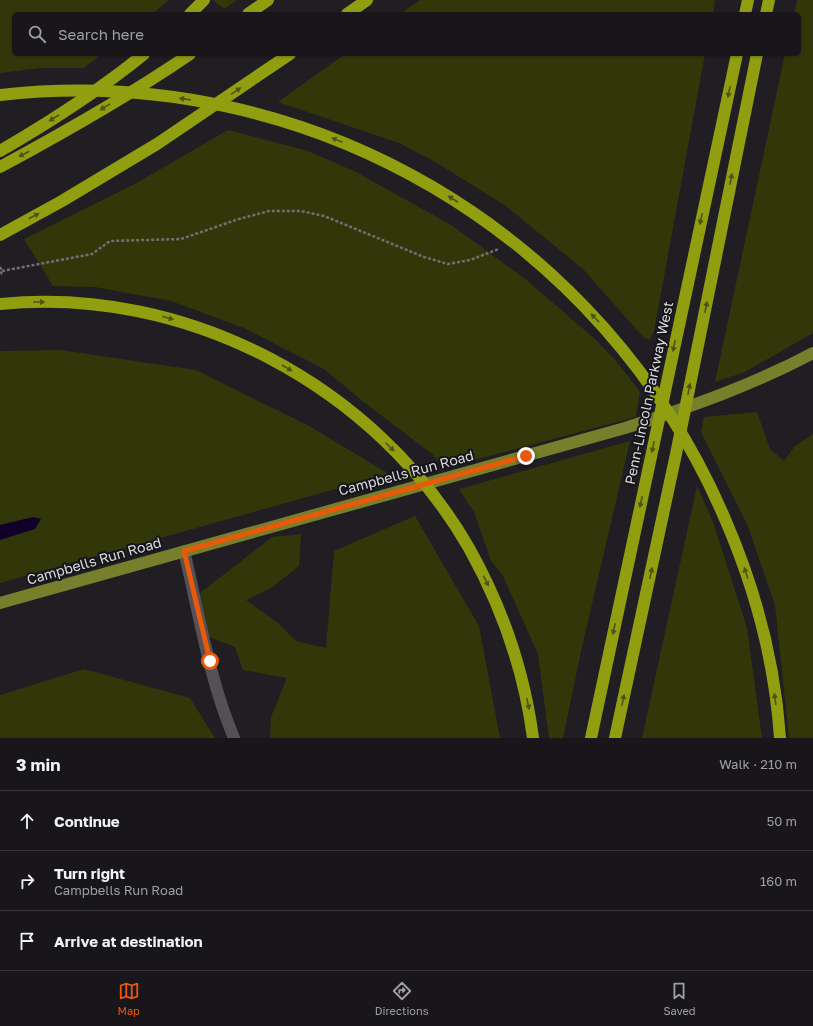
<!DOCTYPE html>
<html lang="en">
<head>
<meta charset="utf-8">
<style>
  body { margin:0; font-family:"Golos Text",sans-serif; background:#252327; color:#f1f3f6 }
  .stop { position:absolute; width:12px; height:12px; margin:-9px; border:3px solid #ea580c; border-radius:50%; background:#fff }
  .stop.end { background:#ea580c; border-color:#fff; box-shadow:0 1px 4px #0008 }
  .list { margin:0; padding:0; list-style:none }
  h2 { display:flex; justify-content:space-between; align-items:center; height:52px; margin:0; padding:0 16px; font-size:17px }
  h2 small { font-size:13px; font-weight:400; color:#9f9fa2 }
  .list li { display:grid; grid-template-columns:26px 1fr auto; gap:12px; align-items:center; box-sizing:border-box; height:60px; padding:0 16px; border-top:1px solid #363539 }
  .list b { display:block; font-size:15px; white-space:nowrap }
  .list p { margin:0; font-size:13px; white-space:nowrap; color:#9f9fa2 }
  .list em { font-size:13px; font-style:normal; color:#9f9fa2 }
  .icon { flex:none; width:22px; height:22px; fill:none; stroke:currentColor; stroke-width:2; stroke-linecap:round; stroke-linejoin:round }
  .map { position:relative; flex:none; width:813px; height:738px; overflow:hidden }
  .search { position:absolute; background:#18161a; box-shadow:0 1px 3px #0004; left:12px; right:12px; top:12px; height:44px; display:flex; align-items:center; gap:10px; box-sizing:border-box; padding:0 14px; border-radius:6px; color:#9f9fa2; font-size:15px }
  .sheet { height:232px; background:#18161a }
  nav { display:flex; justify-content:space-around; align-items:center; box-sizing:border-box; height:56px; border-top:1px solid #363539; background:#18161a; font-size:11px; color:#9f9fa2 }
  nav a { display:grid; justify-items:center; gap:2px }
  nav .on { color:#ea580c }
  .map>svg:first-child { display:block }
  .green { fill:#32370a }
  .water { fill:#12002b }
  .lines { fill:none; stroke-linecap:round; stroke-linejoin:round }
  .path { stroke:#706f73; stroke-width:2.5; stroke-dasharray:3 2; stroke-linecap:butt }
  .minor { stroke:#535156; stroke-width:12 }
  .major { stroke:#787f2c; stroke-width:12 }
  .highway { stroke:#909e10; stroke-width:12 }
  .oneway { fill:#4d5315 }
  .route { stroke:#ea580c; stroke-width:5 }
  .labels { text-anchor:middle; stroke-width:4; stroke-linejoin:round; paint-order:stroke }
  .street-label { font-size:14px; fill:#dbdade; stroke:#161519 }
</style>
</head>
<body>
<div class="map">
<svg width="813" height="738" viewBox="0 0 813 738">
  <rect width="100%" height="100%" fill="#201e23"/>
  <g class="green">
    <polygon points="0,0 169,0 152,14 14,14 14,54 102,54 84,68 40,68 0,73"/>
    <polygon points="215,0 237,0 224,9 214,1"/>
    <polygon points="420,0 715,0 713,14 400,14"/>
    <polygon points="797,0 813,0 813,333 745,372 715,382 785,54 799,54 799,14 794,14"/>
    <polygon points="345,54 705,54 654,331 650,340 644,338 583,269 506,206 437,163 399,143 278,102"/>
    <polygon points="228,130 308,151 356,172 451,225 524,278 595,339 618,363 640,392 636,417 444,468 432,454 365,403 324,369 244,328 171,301 95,287 53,286 24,239 133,185"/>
    <polygon points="60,350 196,370 309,426 389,474 0,583 0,351"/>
    <polygon points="757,412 770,449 784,461 795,446 813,434 813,738 789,738 775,605 747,524 701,432 704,417"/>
    <polygon points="630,441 582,647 563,738 549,738 538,654 502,574 491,561 474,512 459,489"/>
    <polygon points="697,486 713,522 747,628 762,738 642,738"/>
    <polygon points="415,516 479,626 500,738 270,738 271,717 287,678 243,670 235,647 209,637 200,593 272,537 301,534 299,566 271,588 246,600 278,623 296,641 326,648 334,551"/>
    <polygon points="84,669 190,698 215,738 0,738 0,695"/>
  </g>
  <polygon class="water" points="33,517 41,519 35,529 0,540 0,525"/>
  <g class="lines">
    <g class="path">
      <polyline points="0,267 2,271 0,276"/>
      <polyline points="2,271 92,254 110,241 181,239 239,219 269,211 301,211 324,216 424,257 448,264 470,260 499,249"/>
    </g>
    <path class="minor" d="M184,551c15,62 25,128 50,187"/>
    <path class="major" d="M0,603l625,-175c65,-21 128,-43 188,-75"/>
    <g class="highway">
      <polyline points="190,14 204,0"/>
      <polyline points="248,14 268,0"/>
      <polyline points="347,14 367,0"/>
      <polyline points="745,14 748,0"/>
      <polyline points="766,14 769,0"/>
      <path d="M0,95c309,-35 603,139 725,424 30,69 50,144 55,219"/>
      <path d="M0,151c50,-29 100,-61 144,-97"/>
      <path d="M0,167c65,-35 129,-71 190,-113"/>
      <polyline points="0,235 62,201 157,144 290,54"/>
      <path d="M0,304c186,-19 376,82 469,244 33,59 55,122 64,190"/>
      <polyline points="591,738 737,54"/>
      <polyline points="615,738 676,454 757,54"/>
    </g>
  </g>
  <defs><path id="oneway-solid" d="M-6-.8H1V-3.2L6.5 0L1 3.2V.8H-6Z"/></defs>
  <g class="oneway">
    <use href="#oneway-solid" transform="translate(236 91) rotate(-34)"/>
    <use href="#oneway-solid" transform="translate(729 92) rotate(102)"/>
    <use href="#oneway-solid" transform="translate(185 99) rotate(-171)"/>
    <use href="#oneway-solid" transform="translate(105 107) rotate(148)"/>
    <use href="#oneway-solid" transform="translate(54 118) rotate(148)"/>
    <use href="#oneway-solid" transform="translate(337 140) rotate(-158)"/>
    <use href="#oneway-solid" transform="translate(24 154) rotate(152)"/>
    <use href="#oneway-solid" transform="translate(731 179) rotate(-79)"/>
    <use href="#oneway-solid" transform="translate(453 199) rotate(-147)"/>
    <use href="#oneway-solid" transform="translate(34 216) rotate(-28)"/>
    <use href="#oneway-solid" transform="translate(701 219) rotate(102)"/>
    <use href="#oneway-solid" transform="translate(39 302)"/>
    <use href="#oneway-solid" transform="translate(706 307) rotate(-79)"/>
    <use href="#oneway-solid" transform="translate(168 318) rotate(16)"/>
    <use href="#oneway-solid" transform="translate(595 318) rotate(-134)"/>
    <use href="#oneway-solid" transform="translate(674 346) rotate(102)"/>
    <use href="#oneway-solid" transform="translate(287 368) rotate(30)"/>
    <use href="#oneway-solid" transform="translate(689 389) rotate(-79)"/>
    <use href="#oneway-solid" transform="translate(390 447) rotate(45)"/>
    <use href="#oneway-solid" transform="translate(653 447) rotate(102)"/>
    <use href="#oneway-solid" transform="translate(641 502) rotate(102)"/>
    <use href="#oneway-solid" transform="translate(651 573) rotate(-78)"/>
    <use href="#oneway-solid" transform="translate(746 573) rotate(-108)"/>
    <use href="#oneway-solid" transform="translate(486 581) rotate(64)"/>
    <use href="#oneway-solid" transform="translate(614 629) rotate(102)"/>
    <use href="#oneway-solid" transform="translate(775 699) rotate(-98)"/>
    <use href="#oneway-solid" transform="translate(623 700) rotate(-78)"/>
    <use href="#oneway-solid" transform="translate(528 704) rotate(78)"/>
  </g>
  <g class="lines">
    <polyline class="route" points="210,661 184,551 526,456"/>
  </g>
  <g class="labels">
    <g class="street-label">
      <text transform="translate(649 393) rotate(-78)" y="5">Penn-Lincoln Parkway West</text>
      <text transform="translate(406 473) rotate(-15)" y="5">Campbells Run Road</text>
      <text transform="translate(94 561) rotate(-16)" y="5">Campbells Run Road</text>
    </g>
  </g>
</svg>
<div class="stop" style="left:210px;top:661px"></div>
<div class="stop end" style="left:526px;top:456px"></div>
<div class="search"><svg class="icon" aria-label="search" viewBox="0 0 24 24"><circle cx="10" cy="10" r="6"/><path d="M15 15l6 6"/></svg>Search here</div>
</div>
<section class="sheet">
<h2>3 min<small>Walk · 210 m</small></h2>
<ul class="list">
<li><svg class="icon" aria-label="ahead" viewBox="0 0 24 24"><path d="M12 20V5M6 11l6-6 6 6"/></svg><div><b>Continue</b></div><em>50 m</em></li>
<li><svg class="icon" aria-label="right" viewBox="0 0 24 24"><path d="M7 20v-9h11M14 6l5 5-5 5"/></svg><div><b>Turn right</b><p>Campbells Run Road</p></div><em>160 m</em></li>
<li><svg class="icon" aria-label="arrive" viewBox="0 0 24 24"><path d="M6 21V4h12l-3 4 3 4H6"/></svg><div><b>Arrive at destination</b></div></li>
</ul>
</section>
<nav>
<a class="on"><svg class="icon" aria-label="map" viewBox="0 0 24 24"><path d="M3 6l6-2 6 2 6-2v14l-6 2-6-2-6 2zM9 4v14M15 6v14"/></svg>Map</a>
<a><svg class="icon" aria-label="directions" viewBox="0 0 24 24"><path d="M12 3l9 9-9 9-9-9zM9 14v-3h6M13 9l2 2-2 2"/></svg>Directions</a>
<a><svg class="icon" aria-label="saved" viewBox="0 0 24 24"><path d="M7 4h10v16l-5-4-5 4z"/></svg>Saved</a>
</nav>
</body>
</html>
